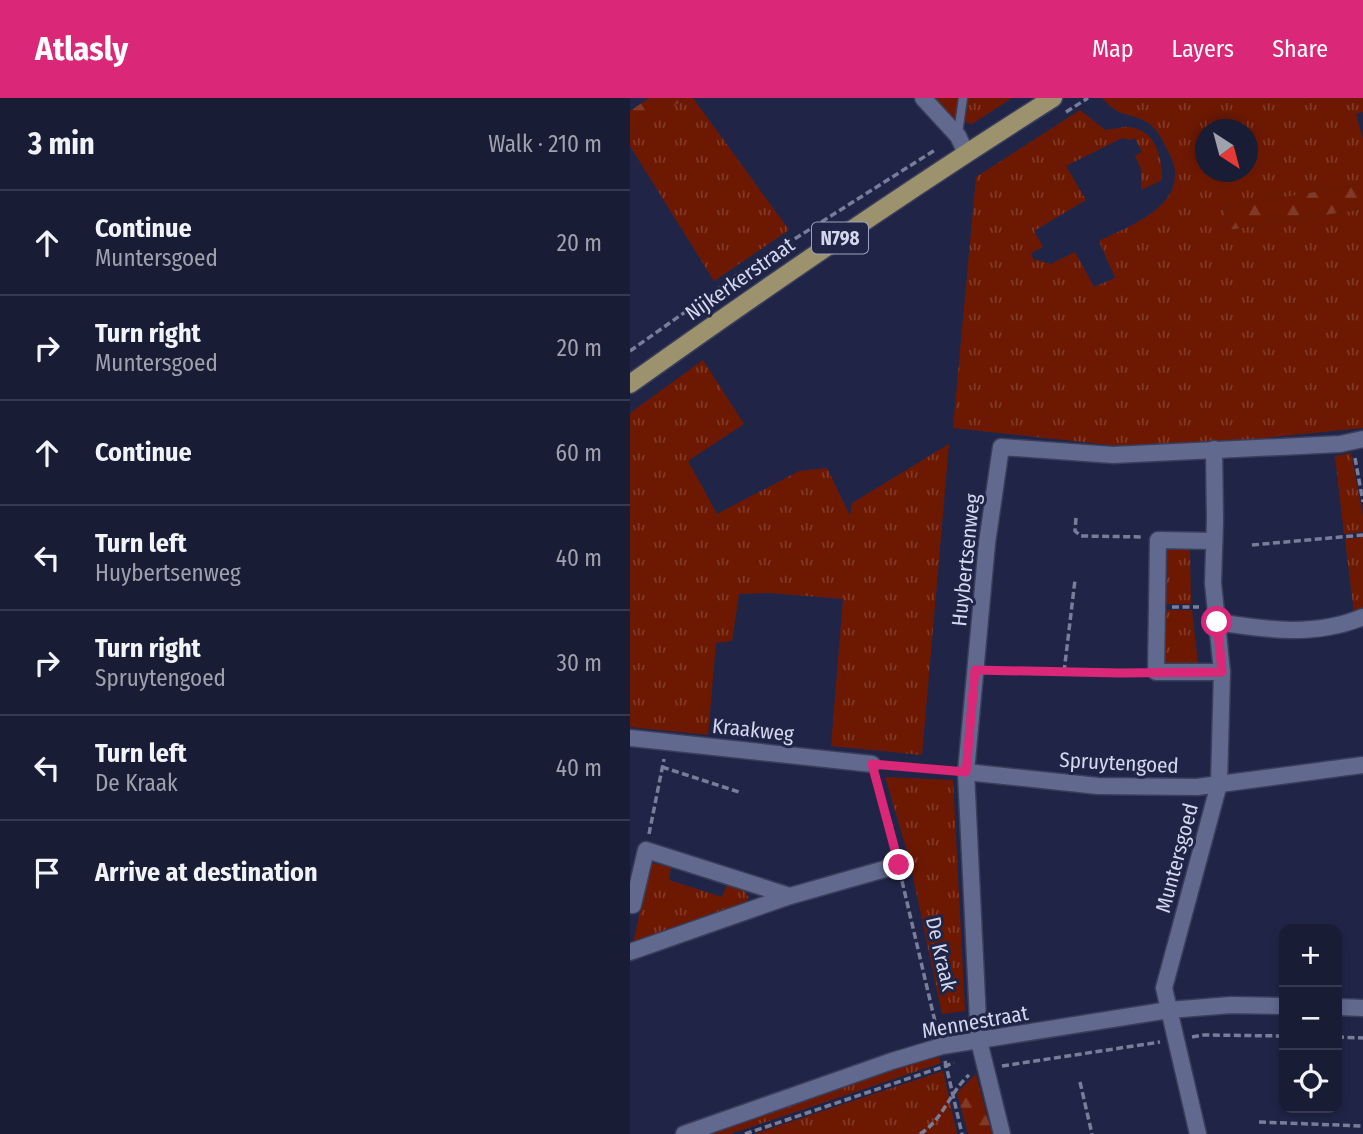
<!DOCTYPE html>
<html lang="en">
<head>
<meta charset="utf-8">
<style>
  body { margin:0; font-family:"Fira Sans Condensed",sans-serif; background:#252941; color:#f1f3f6 }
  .controls { position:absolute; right:21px; bottom:21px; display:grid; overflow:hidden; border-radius:14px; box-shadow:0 4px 10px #0003 }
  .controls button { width:63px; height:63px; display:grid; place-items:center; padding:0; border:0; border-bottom:2px solid #363a50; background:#181c35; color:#f1f3f6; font:35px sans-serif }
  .compass { position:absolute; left:565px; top:21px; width:63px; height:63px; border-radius:50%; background:#181c35; box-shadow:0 4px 10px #0003; rotate:144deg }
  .stop { position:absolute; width:21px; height:21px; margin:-16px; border:5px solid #db2777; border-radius:50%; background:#fff }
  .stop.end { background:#db2777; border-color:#fff; box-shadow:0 2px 7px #0008 }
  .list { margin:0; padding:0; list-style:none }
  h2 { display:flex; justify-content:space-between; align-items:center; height:91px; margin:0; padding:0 28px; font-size:30px }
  h2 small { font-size:23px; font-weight:400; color:#9fa1ad }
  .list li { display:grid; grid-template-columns:46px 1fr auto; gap:21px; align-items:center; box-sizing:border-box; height:105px; padding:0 28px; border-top:2px solid #363a50 }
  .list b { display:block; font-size:26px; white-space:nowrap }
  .list p { margin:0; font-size:23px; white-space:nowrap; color:#9fa1ad }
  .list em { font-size:23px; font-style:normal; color:#9fa1ad }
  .icon { flex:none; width:38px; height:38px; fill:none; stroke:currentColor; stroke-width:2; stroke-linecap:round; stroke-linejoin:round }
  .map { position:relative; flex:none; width:733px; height:1036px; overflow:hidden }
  header { display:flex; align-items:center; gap:42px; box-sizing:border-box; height:98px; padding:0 35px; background:#db2777; color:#fff }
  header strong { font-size:33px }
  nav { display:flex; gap:38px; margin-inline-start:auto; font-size:24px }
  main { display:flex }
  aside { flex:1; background:#181c35 }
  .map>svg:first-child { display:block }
  .grass { fill:url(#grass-tufts); fill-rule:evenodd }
  .forest { fill:url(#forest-firs) }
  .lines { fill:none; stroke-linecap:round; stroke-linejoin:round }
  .lane-casing { stroke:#3b3e5b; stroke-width:11 }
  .street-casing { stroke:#3b3e5b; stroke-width:19 }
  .primary-casing { stroke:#3b3e5b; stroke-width:21 }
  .path { stroke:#787d99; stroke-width:3.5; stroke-dasharray:7 3.5; stroke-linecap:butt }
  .lane { stroke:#61698f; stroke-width:8 }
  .street { stroke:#61698f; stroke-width:16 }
  .primary { stroke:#9c926e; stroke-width:18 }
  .route { stroke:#db2777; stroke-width:9 }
  .labels { text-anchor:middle; stroke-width:6; stroke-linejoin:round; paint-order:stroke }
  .shield { fill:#202547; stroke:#9da2bc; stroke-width:2 }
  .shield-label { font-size:19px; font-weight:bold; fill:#d3d8ee }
  .street-label { font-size:21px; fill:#d3d8ee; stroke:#202547 }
</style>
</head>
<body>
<header>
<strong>Atlasly</strong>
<nav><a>Map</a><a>Layers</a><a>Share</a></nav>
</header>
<main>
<aside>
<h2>3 min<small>Walk · 210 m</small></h2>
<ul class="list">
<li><svg class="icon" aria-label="ahead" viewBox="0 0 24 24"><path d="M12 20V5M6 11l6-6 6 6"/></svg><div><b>Continue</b><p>Muntersgoed</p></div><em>20 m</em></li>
<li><svg class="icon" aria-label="right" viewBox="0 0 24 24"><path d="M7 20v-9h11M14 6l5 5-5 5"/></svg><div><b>Turn right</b><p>Muntersgoed</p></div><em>20 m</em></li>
<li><svg class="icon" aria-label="ahead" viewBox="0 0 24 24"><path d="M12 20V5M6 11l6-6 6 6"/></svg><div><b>Continue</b></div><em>60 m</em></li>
<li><svg class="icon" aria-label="left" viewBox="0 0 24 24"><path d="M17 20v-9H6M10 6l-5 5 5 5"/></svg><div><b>Turn left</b><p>Huybertsenweg</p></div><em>40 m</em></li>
<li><svg class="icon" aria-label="right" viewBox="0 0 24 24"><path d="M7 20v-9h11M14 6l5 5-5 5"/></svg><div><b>Turn right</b><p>Spruytengoed</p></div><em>30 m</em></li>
<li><svg class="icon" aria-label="left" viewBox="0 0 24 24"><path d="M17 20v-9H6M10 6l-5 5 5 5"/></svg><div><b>Turn left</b><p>De Kraak</p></div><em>40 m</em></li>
<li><svg class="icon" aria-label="arrive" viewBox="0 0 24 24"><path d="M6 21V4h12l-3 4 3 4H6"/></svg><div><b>Arrive at destination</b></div></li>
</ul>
</aside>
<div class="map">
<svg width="733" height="1036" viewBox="0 0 733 1036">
  <defs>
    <pattern id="grass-tufts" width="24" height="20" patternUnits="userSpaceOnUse" patternTransform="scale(1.75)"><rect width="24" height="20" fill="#6d1902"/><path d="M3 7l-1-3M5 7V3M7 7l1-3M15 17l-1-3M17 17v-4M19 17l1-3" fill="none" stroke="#813a27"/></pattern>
    <pattern id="forest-firs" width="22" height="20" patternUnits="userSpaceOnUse" patternTransform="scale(1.75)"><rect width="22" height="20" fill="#6d1902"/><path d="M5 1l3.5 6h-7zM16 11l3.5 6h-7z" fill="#813a27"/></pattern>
  </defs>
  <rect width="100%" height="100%" fill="#202547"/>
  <g class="grass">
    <polygon points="56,0 63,0 159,132 84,183 0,48 0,35"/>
    <polygon points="299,0 382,0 342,26 315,19"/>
    <path d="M472,0h261v14l-7,2 7,26v44l-139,23 4,23 135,-21v219l-159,16 -94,1 -157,-17 23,-251 104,-67 25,20c8,-1 16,-3 23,-3 28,2 34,30 34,53l-21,10v-21l-6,-13 7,-4 -7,-14 -5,2 -8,-2 -56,28 20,34 -52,31 9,16 -12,6 2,6 18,5 24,-12 19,35 21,-9 -16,-37c35,-17 97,-39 69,-90 -5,-8 -8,-18 -15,-24 -10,-10 -21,-10 -34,-15 -7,-3 -12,-9 -17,-14zM576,32h42v42h-42z"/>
    <polygon points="73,262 114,326 58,363 87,416 169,373 197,370 220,418 222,405 319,346 292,657 201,648 213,501 139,495 109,496 102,543 86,545 78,637 0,629 0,315"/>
    <polygon points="721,355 733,419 733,434 714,436 705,358"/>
    <polygon points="733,439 733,511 724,515 715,441"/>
    <polygon points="529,449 560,450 561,506 528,506"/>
    <polygon points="528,512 562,512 568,566 528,567"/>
    <polygon points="255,679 323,682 335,913 312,916 279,760"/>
    <polygon points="21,765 41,769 39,782 92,799 98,785 113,791 119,800 112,807 3,845"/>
    <polygon points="309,959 311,965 100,1036 76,1036 268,969"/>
    <polygon points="313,973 327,1036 124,1036"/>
  </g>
  <g class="forest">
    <polygon points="19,0 56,0 0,35 0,13"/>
    <polygon points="733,86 733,111 598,132 594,109"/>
    <polygon points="346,976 362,1036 338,1036 327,995"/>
  </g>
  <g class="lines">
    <g class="lane-casing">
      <polyline id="lane" points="328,35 333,0"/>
    </g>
    <g class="street-casing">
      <g id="street">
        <polyline points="293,0 328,38 336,55"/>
        <polyline points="584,443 528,442 526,574 592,574"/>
        <path d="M587,524c50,8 98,15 146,-5"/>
        <polyline points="0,640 242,666"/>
        <polyline points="336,674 468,688 567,689 733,667"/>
        <polyline points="0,807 3,807 16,752 160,798"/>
        <polyline points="0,854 160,798 269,767"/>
        <polyline points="707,909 733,910"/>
        <polyline points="54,1036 262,963 312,948 539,912 601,907 654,908"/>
        <polyline points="372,1036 349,943 336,674 357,445 371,349 483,357 710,346 733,341"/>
        <polyline points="568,1036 534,890 589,686 592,574 583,485 585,422 584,351"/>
      </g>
    </g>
    <g class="primary-casing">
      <path id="primary" d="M0,286c139,-99 279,-195 423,-286"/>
    </g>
    <g class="path">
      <polyline points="436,14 458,0"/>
      <polyline points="0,253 106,178 305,52"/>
      <polyline points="725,360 733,404"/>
      <polyline points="446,420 445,433 451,438 513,439"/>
      <polyline points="622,447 733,437"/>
      <polyline points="542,509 569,509"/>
      <polyline points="360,572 510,575"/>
      <polyline points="434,574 445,482"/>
      <polyline points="258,667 320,673"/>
      <polyline points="32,669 112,695"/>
      <polyline points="246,681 265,751"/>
      <polyline points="19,736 34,661"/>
      <polyline points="272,783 307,932"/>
      <polyline points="562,939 574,937 654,938"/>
      <polyline points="707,939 733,940"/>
      <polyline points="315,963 332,1036"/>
      <polyline points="372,968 530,944"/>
      <polyline points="450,984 462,1036"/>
      <polyline points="629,1024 733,1028"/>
      <polyline points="115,1036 324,965"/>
      <path d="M290,1036c23,-14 29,-41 49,-59"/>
    </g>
    <use href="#lane" class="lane"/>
    <use href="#street" class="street"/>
    <use href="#primary" class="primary"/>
  </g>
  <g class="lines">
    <polyline class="route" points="269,767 242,666 336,674 345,572 490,575 592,574 587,524"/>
  </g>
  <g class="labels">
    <rect class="shield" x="182" y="124.5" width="56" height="31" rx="5"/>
    <g class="shield-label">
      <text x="210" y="147">N798</text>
    </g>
    <g class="street-label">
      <text transform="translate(110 181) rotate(-35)" y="7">Nijkerkerstraat</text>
      <text transform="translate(336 462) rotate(-84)" y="7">Huybertsenweg</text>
      <text transform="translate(123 632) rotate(6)" y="7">Kraakweg</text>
      <text transform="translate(489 665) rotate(3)" y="7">Spruytengoed</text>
      <text transform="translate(547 760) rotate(-75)" y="7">Muntersgoed</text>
      <text transform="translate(311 856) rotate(77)" y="7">De Kraak</text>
      <text transform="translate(345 924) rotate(-10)" y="7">Mennestraat</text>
    </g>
  </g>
</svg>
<div class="controls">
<button>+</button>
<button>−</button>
<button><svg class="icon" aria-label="locate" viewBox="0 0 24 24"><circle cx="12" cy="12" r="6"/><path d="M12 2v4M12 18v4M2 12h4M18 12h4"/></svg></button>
</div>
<svg class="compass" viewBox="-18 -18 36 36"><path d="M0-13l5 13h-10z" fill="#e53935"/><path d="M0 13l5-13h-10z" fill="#9fa1ad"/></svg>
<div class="stop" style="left:587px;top:524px"></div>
<div class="stop end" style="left:269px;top:767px"></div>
</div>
</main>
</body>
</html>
